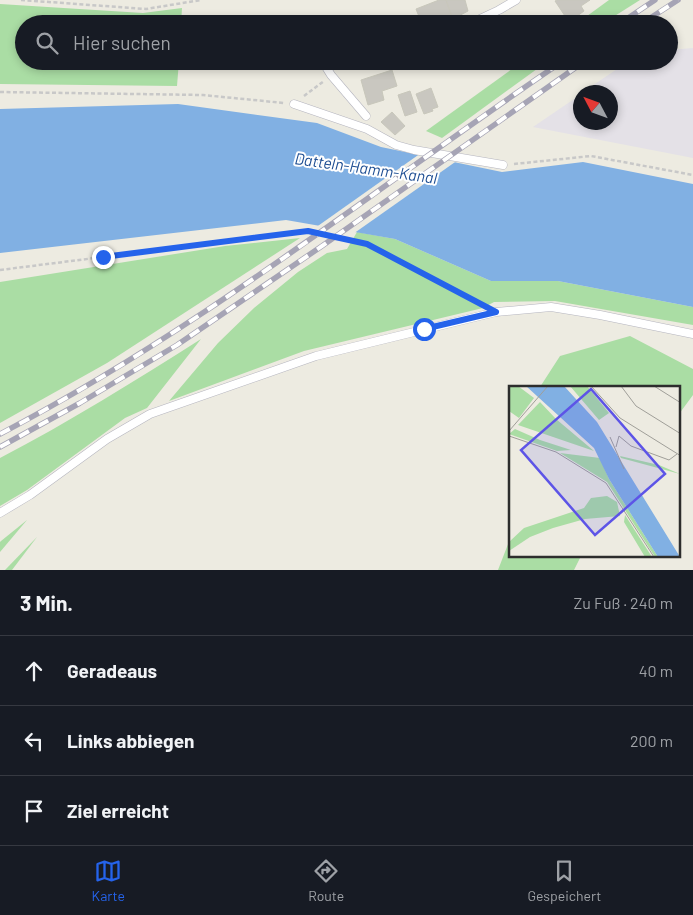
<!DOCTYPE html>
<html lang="de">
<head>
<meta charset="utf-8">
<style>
  body { margin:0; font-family:Barlow,sans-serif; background:#20242c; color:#f1f3f6 }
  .compass { position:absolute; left:573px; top:85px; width:45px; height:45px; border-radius:50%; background:#171b24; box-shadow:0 2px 8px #0003; rotate:311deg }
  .stop { position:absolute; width:15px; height:15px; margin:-11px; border:4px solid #2563eb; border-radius:50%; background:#fff }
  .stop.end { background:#2563eb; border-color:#fff; box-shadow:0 1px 5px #0008 }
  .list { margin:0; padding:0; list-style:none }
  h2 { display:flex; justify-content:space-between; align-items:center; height:65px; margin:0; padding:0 20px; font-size:21px }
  h2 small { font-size:16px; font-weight:400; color:#9ea1a6 }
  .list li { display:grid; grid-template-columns:32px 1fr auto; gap:15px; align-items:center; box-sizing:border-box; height:70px; padding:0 20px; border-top:1px solid #363941 }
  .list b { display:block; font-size:19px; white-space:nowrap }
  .list em { font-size:16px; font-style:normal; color:#9ea1a6 }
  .icon { flex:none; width:28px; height:28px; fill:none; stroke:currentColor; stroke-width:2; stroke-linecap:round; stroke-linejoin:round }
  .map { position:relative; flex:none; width:693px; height:570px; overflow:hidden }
  .search { position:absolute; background:#171b24; box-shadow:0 2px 8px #0003; left:15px; right:15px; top:15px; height:55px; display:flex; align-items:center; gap:12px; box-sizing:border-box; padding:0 18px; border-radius:28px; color:#9ea1a6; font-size:19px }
  .sheet { height:275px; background:#171b24 }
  nav { display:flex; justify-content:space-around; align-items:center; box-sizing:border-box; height:70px; border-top:1px solid #363941; background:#171b24; font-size:14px; color:#9ea1a6 }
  nav a { display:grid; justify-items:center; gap:2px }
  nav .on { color:#2563eb }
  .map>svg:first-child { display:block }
  .industrial { fill:#e4e1e7 }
  .green { fill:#aadda4 }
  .water { fill:#81b0e3 }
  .pier { fill:#edebe1 }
  .building { fill:#c9c7c0; stroke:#c8c7bb }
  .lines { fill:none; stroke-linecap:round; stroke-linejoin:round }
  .lane-casing { stroke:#b5b5bf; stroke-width:9 }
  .path { stroke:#c8c8c8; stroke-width:2.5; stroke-dasharray:4 2.5; stroke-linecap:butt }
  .lane { stroke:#fff; stroke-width:8 }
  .rail-casing { stroke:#a6a4b5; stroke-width:5.5 }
  .rail { stroke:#fff; stroke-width:4; stroke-dasharray:11; stroke-linecap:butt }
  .route { stroke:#2563eb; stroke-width:6 }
  .labels { text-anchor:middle; stroke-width:4; stroke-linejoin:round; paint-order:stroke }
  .water-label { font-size:16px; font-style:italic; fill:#1d4d92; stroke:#fff }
  .inset-road { fill:none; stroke:#a09f99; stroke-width:1 }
  .view { fill:#5d54e7; fill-opacity:0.15; stroke:#5d54e7; stroke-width:2.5 }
  .inset-edge { fill:none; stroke:#2d2d2d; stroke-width:2.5 }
</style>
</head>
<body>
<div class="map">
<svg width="693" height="570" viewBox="0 0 693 570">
  <rect width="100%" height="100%" fill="#edebe1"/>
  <polygon class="industrial" points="693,48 693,158 533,127 580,95 580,122 610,122 610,92 583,92 629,61 669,61 669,50"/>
  <g class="green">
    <polygon points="609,0 640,0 602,24 576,24"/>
    <polygon points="0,4 143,13 182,8 181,24 24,24 24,61 179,61 177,86 0,84"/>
    <polygon points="523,61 548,61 442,138 426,131"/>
    <polygon points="357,232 395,239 491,281 558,281 693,307 693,325 555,301 494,302 483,308 304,351 169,401 218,343 254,308 298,272 327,253 347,249"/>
    <polygon points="300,238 107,363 0,423 0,282 225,246"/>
    <polygon points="630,336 693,369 693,395 679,414 679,388 540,387 560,356"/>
    <path d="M201,339l-54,69 -22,10 -98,72 -27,16v-48c69,-36 135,-77 201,-119z"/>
    <polygon points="27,520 0,552 0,542 1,541"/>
    <polygon points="37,537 12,570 5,570"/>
    <polygon points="510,539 510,556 581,556 574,570 498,570"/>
  </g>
  <polygon class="water" points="178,104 317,123 381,147 502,172 583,162 693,184 693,307 558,281 491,281 395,239 286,220 0,253 0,109"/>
  <polygon class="pier" points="421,153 458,160 353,234 315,228"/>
  <g class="building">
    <polygon points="439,0 446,0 453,19 440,24 422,24 416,9"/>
    <polygon points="446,0 465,0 468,11 453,19"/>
    <polygon points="557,0 590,0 581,6 584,11 569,22 555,1"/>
    <polygon points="392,70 397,86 382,91 384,100 368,105 361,80"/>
    <polygon points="431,88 438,107 432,109 433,111 424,114 416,94"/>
    <polygon points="410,91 417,112 405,116 398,95"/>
    <polygon points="392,112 405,126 395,135 381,122"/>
  </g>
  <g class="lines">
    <g class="lane-casing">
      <g id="lane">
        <polyline points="469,24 499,10 516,0"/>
        <polyline points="329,61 326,67 331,75 366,116"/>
        <polyline points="294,104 367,129 396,145 414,150 503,165"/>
        <polyline points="0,513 30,495 107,439 150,414 316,356 496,312 551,307 600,315 693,334"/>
      </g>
    </g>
    <g class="path">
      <polyline points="21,0 146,9 201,0"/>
      <polyline points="0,92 203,95 284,103"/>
      <polyline points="304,96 324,81"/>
      <polyline points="514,164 591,156 693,175"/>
      <polyline points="0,270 308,231 367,244 482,304"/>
    </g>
    <use href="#lane" class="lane"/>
    <g class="rail-casing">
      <g id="rail">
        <polyline points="619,24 655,0"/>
        <polyline points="641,24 678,0"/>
        <path d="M0,434c200,-104 377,-247 563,-373"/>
        <polyline points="0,447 80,403 177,345 322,246 585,61"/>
      </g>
    </g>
    <use href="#rail" class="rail"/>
  </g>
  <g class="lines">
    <polyline class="route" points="103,257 308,231 367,244 496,312 424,329"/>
  </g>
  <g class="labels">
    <g class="water-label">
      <text transform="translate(366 168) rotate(8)" y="6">Datteln-Hamm-Kanal</text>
    </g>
  </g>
  <g transform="translate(509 386)">
    <rect width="171" height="171" fill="#edebe1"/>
    <path d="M0,0h9l16,12 -15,20 -10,-7zM61,0h17l22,27 -10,7zM31,16l16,17 38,32 -76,-26zM6,43l25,11 31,10 -14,1 -48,-17zM51,67l40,5 9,21 49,78h-3l-48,-75zM111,70l39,9 21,9 -59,-16zM98,110l10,6 3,14 -35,3 -32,9 -23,9 -21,14v-9l15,-14 60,-20 7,-10zM116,129l27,42h-7l-21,-35z" fill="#aadda4"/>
    <path d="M17,0h38l33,36 83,135h-22l-49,-78 -15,-31z" fill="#81b0e3"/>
    <path class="inset-road" d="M82,0l29,32 61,38M112,0l15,20 45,28M145,0l27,17M0,45l39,-45M0,50l47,16 50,31 48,74M101,51l14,32M107,61l3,-11 12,10 38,14 8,-6"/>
    <path class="view" d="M82,3l74,85 -70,61 -74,-85z"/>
    <rect width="171" height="171" class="inset-edge"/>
  </g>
</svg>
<svg class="compass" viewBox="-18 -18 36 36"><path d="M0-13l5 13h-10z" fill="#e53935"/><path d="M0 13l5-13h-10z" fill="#9ea1a6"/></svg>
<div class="stop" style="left:424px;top:329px"></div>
<div class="stop end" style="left:103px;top:257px"></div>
<div class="search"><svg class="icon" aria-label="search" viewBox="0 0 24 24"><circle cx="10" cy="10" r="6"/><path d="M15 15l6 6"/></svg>Hier suchen</div>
</div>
<section class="sheet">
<h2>3 Min.<small>Zu Fuß · 240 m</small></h2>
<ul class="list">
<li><svg class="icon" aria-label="ahead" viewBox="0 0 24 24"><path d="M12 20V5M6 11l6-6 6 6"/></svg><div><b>Geradeaus</b></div><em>40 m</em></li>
<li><svg class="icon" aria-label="left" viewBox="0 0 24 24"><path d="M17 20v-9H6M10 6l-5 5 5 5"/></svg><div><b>Links abbiegen</b></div><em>200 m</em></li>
<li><svg class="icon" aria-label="arrive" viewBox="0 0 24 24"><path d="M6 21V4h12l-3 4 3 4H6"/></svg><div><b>Ziel erreicht</b></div></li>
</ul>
</section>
<nav>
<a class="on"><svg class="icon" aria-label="map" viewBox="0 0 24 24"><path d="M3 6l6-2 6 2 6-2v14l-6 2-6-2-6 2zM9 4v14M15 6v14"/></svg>Karte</a>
<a><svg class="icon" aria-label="directions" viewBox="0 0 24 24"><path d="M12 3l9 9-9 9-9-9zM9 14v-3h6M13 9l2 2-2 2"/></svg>Route</a>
<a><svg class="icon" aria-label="saved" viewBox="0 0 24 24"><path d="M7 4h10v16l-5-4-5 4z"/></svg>Gespeichert</a>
</nav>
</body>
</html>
